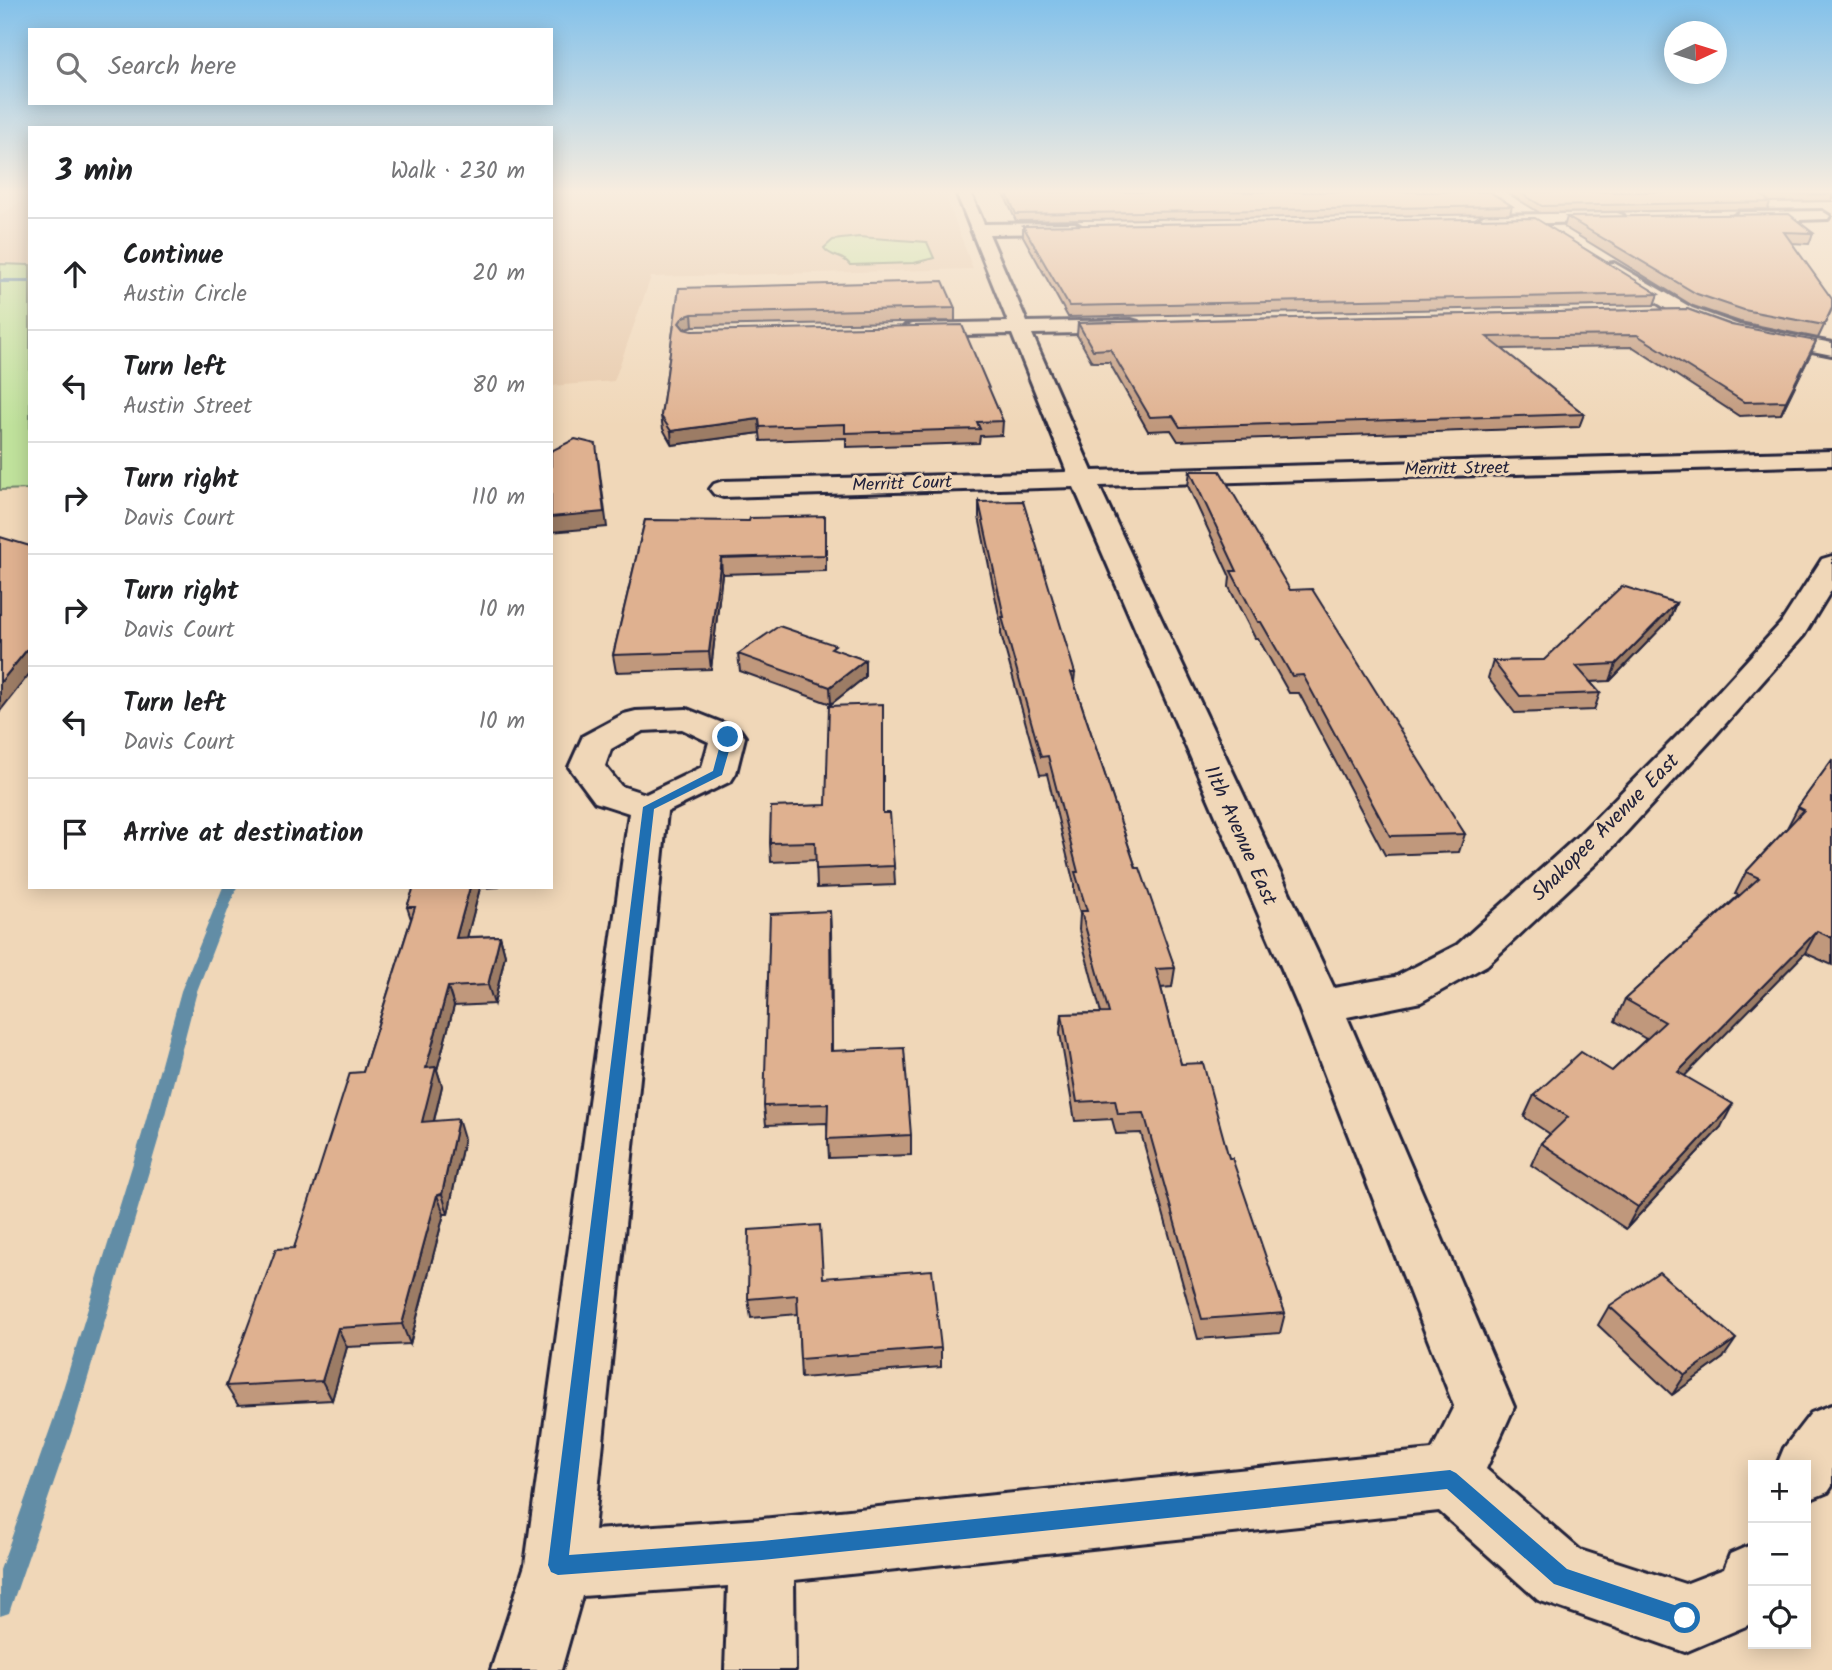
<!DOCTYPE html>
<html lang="en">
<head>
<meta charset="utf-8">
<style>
  body { margin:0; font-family:Kalam,sans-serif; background:#f6f6f6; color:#202124 }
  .controls { position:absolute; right:21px; bottom:21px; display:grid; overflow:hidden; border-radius:0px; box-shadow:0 4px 18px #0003 }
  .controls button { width:63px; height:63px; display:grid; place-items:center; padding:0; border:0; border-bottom:2px solid #e0e0e0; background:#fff; color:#202124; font:35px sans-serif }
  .compass { position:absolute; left:1664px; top:21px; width:63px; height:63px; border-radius:50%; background:#fff; box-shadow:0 4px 18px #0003; rotate:86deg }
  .stop { position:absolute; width:21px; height:21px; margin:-16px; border:5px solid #1f6fb2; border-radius:50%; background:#fff }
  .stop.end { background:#1f6fb2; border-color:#fff; box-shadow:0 2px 7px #0008 }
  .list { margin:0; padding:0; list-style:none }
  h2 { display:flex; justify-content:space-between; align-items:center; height:91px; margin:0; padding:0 28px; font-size:30px }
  h2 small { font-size:23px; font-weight:400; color:#757577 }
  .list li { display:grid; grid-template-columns:46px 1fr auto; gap:21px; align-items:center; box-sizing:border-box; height:112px; padding:0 28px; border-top:2px solid #e0e0e0 }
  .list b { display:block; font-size:26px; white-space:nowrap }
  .list p { margin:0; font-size:23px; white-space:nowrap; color:#757577 }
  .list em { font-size:23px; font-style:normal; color:#757577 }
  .icon { flex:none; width:38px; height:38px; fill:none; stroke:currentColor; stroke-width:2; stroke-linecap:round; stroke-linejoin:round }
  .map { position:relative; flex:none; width:1832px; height:1670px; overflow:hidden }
  .search { position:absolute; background:#fff; box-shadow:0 4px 18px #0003; left:28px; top:28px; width:525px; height:77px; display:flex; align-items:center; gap:18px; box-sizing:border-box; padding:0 24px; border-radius:0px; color:#757577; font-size:26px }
  .panel { position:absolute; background:#fff; box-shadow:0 4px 18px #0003; left:28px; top:126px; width:525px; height:763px; border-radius:0px }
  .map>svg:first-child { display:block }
  .built { fill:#e7c9aa }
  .green { fill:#c0e29c; stroke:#71826c; stroke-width:2 }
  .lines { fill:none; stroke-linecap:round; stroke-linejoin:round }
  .stream { fill:#628da6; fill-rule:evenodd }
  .minor-casing { stroke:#22223b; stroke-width:6 }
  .minor { fill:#f0d7b8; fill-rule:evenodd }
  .wall { fill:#c0987c; stroke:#22223b; stroke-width:2 }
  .shaded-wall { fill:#9c7c65; stroke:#22223b; stroke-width:2 }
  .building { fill:#dfb190; stroke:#22223b; stroke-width:2 }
  .route { fill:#1f6fb2 }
  .labels { text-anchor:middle; stroke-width:6; stroke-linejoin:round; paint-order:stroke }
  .far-street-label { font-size:18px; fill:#22223b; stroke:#f0d7b8 }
  .street-label { font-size:21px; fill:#22223b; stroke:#f0d7b8 }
</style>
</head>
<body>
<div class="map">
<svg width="1832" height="1670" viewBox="0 0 1832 1670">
  <rect width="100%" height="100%" fill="#f0d7b8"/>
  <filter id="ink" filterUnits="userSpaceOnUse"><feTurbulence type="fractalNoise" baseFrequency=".0143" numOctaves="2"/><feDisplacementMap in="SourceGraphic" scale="14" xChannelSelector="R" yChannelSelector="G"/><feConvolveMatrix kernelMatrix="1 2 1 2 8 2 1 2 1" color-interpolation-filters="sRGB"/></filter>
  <g filter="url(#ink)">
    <g class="built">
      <polygon points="15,192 30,192 30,263 0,262 0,215 23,200"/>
      <polygon points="551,192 944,192 973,269 651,277 614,381 551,386"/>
    </g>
    <g class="green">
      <path d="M859,237l68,5 7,16 -20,5 -64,2c-6,-10 -20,-7 -26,-17l9,-8z"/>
      <polygon points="0,264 30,265 30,489 0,490"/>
    </g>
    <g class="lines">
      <g class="stream">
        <rect x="0" y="279" width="30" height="4"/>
        <polygon points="223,887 237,887 197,991 160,1134 76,1418 12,1604 9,1613 0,1616 0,1570 54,1418 142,1134 181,991"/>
      </g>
      <g class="minor-casing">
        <g id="minor">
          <path d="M956,192h14l14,32 91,-1 8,5 -8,5 -86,1 38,88 104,-2 7,2 3,4 -3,4 -7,2 -99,2 60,137 740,-20v14l-733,21 235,502 61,-11 62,-32 122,-110 108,-109 94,-103 41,-64 10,-3v33l-28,46 -93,105 -104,113 -120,112 -66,37 -74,15 167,390 -28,62 94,81 105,34 39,-15 6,-15 23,-10v79l-68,29 -147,-52 -99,-89 -645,69 1,90h-70l3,-84 -146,10 -21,74h-70l34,-105 104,-752 -34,-11 -26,-35 14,-31 41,-22 12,-3 51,-2 53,21 5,7 -9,36 -5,8 -64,31 -73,718 168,-11 670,-69 22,-44 -156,-400 -224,-519 -351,10 -9,-3 -4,-5 4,-5 9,-3 344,-9 -55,-138 -100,2 -7,-2 -3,-4 3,-4 7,-2 96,-2zM682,729l27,13 -7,25 -56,27 -25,-8 -16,-20 6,-17 32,-18z"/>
          <polygon points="1822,211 1830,216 1828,219 1740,222 1732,217 1740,212"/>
          <polygon points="1617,213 1623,215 1625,218 1623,221 1485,225 1477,220 1485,215"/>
          <polygon points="1614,263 1692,308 1739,325 1832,343 1832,355 1727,334 1678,316 1608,272 1605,268 1608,264"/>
          <polygon points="1832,1405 1832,1486 1828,1492 1806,1501 1806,1465 1777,1465 1784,1448 1811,1413"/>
        </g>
      </g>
      <use href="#minor" class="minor"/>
    </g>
    <g class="wall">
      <polygon points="1003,192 1490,192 1512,206 1510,214 1016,221"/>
      <polygon points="1506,192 1832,192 1832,201 1770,202 1768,209 1540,213"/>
      <polygon points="1567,217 1813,233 1809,244 1792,243 1832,309 1818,338 1740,322 1693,306 1564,227"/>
      <polygon points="1023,226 1658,294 1654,305 1068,317 1023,236"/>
      <polygon points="679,288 955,308 955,321 693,326 684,329 1003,421 1002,435 980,436 979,443 846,447 846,438 761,441 760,433 672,445 663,429 661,416"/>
      <polygon points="1687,309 1811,353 1781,414 1739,416 1633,347 1502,349 1584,414 1579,427 1178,441 1171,430 1148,431 1109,362 1092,362 1077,335 1078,323"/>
      <polygon points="1190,471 1290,590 1465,834 1459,852 1385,855 1299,693 1289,693 1258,638 1255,638 1229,587 1230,577 1188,486"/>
      <polygon points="979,502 1075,673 1074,682 1136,868 1175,968 1172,987 1161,988 1181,1064 1229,1158 1285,1313 1280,1333 1198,1339 1141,1133 1116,1134 1112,1119 1075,1121 1060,1033 1062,1014 1101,1013 1079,930 1080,914 1074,891 1074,884 1047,774 1040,775 1001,634 1001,625 979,517"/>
      <polygon points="645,520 826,531 826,571 722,574 711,669 616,672 613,655"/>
      <polygon points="1676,603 1669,620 1610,681 1590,682 1600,693 1594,710 1515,713 1488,678 1493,661 1544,660"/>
      <polygon points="835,650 865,660 865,677 831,704 740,671 738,654"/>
      <polygon points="1832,760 1832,965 1805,953 1684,1076 1721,1127 1626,1229 1531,1165 1541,1143 1550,1134 1524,1117 1534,1095 1612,1071 1646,1039 1615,1021 1625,999 1739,895 1735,894 1746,872 1787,828 1798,807"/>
      <polygon points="883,813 894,866 895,885 817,888 816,860 771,862 770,843"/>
      <polygon points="414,887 500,887 480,888 467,937 500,936 505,955 494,1004 454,1006 437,1070 442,1086 434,1121 464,1139 448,1214 444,1214 410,1344 347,1347 332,1400 238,1405 226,1386 294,1248 363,1072 411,919 407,907"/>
      <polygon points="831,930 832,1051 911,1135 911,1155 829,1158 827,1123 766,1125 764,1106"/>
      <polygon points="823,1278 941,1348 941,1367 801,1378 798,1314 751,1318 748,1299"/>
      <polygon points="1609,1306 1723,1358 1672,1395 1598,1325"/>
    </g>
    <g class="shaded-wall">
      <polygon points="692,314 693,326 684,329 679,323 683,317"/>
      <polygon points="1816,341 1811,353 1781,414 1786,401"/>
      <polygon points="759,419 760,433 672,445 671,431"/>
      <polygon points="598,459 607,527 551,532 551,517"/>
      <polygon points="721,558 722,574 711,669 709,652"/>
      <polygon points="1676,603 1669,620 1610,681 1616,664"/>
      <polygon points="30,646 30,673 0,711 0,683"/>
      <polygon points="865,660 865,677 831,704 830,687"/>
      <polygon points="470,887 480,887 480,888 462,957 456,938"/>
      <polygon points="830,911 831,930 832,1070 831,1051"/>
      <polygon points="1817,931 1805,953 1667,1094 1678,1072"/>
      <polygon points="500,936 505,955 494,1004 488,985"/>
      <polygon points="448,987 454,1006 437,1070 442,1086 429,1141 422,1122 426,1068"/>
      <polygon points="1733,1104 1721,1127 1626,1229 1638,1207"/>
      <polygon points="458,1119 464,1139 448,1214 442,1194"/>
      <polygon points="437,1195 444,1214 410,1344 402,1324"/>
      <polygon points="338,1328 347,1347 332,1400 322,1381"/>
      <polygon points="1736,1339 1723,1358 1672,1395 1685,1375"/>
    </g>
    <g class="building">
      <polygon points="1006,192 1490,192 1512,206 1016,214"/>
      <polygon points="1519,192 1832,192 1832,194 1761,195 1770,202 1542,206"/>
      <polygon points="1789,214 1813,233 1784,232 1832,299 1832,308 1824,325 1744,310 1697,294 1567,217"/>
      <polygon points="1535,218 1658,294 1069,306 1023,226"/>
      <polygon points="943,281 955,308 692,314 683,317 679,323 684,329 692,331 962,325 1003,421 977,422 980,429 845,433 845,424 760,427 759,419 671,431 661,416 679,288"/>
      <polygon points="1687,309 1731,325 1816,341 1786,401 1744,402 1637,335 1487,337 1584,414 1180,427 1173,416 1150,417 1110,349 1093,350 1078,323"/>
      <polygon points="575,439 596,444 604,512 551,517 551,451"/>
      <polygon points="1190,471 1220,471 1290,590 1312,589 1465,834 1390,836 1303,675 1292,676 1261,622 1258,622 1231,571 1237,571"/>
      <polygon points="1023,501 1075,673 1071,673 1136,868 1140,868 1175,968 1156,969 1181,1064 1203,1063 1229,1158 1232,1158 1285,1313 1202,1319 1144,1113 1118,1114 1115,1100 1077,1102 1062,1014 1109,1013 1081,911 1087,911 1075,872 1078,872 1048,756 1041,757 1002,617 1004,617 979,502"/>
      <polygon points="825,516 825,555 721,558 709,652 613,655 645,520 749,521 750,518"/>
      <polygon points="0,537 30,546 30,646 0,683"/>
      <polygon points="1622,586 1676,603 1616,664 1576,666 1600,693 1520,696 1493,661 1544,660"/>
      <polygon points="779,626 835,645 831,648 865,660 830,687 738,654"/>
      <polygon points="883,704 883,813 890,813 894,866 816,869 815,842 770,843 771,807 826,805 829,706"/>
      <polygon points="1832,760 1832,938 1817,931 1678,1072 1733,1104 1638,1207 1541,1143 1568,1117 1534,1095 1581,1052 1612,1071 1665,1022 1625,999 1759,878 1746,872 1804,810 1798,807"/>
      <polygon points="414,887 470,887 456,938 500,936 488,985 448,987 426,1068 436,1067 422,1122 458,1119 442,1194 437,1195 402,1324 338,1328 322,1381 226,1386 276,1249 294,1248 350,1073 363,1072 415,907 407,907"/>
      <polygon points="830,911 831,1051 904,1048 911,1135 827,1139 828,1104 764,1106 770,914"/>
      <polygon points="820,1225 823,1278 932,1270 941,1348 800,1359 797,1295 748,1299 749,1230"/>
      <polygon points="1659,1272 1736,1339 1685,1375 1609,1306"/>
    </g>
  </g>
  <linearGradient id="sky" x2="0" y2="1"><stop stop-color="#83c1ea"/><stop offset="0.45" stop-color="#f8eddf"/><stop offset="1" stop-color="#f8eddf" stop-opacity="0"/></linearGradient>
  <rect width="1832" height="426" fill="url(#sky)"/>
  <polygon class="route" points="728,734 733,737 722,775 654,809 569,1555 762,1541 1450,1470 1456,1473 1567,1569 1692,1611 1695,1618 1692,1625 1685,1627 1554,1584 1447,1489 762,1560 558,1575 551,1572 548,1565 643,807 713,771 722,737"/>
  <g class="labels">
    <g class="far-street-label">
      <text transform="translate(1457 468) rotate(-1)" y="6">Merritt Street</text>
      <text transform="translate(902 483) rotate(-2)" y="6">Merritt Court</text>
    </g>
    <g class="street-label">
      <text transform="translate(1605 827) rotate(-45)" y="7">Shakopee Avenue East</text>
      <text transform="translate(1241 835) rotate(66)" y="7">11th Avenue East</text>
    </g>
  </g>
</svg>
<div class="controls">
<button>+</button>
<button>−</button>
<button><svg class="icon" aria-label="locate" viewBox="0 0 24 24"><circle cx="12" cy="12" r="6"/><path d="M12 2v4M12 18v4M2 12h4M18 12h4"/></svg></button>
</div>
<svg class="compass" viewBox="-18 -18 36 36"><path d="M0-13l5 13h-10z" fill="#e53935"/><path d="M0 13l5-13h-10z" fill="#757577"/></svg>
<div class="stop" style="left:1685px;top:1618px"></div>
<div class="stop end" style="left:728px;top:737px"></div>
<div class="search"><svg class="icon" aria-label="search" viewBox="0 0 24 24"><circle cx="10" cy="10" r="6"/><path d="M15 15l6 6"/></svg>Search here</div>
<section class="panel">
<h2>3 min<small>Walk · 230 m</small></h2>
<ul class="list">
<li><svg class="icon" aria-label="ahead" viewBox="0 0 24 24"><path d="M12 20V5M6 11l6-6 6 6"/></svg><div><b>Continue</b><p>Austin Circle</p></div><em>20 m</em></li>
<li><svg class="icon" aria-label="left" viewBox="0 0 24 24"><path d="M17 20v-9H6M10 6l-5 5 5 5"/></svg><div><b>Turn left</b><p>Austin Street</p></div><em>80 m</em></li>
<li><svg class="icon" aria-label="right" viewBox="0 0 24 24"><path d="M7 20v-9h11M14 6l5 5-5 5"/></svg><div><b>Turn right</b><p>Davis Court</p></div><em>110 m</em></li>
<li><svg class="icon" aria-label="right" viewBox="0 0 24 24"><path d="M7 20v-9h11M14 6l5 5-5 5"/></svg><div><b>Turn right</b><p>Davis Court</p></div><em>10 m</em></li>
<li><svg class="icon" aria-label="left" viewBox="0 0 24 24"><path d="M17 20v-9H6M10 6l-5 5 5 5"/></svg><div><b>Turn left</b><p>Davis Court</p></div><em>10 m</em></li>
<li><svg class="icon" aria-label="arrive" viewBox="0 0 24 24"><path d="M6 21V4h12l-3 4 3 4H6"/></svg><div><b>Arrive at destination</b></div></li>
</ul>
</section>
</div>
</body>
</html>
